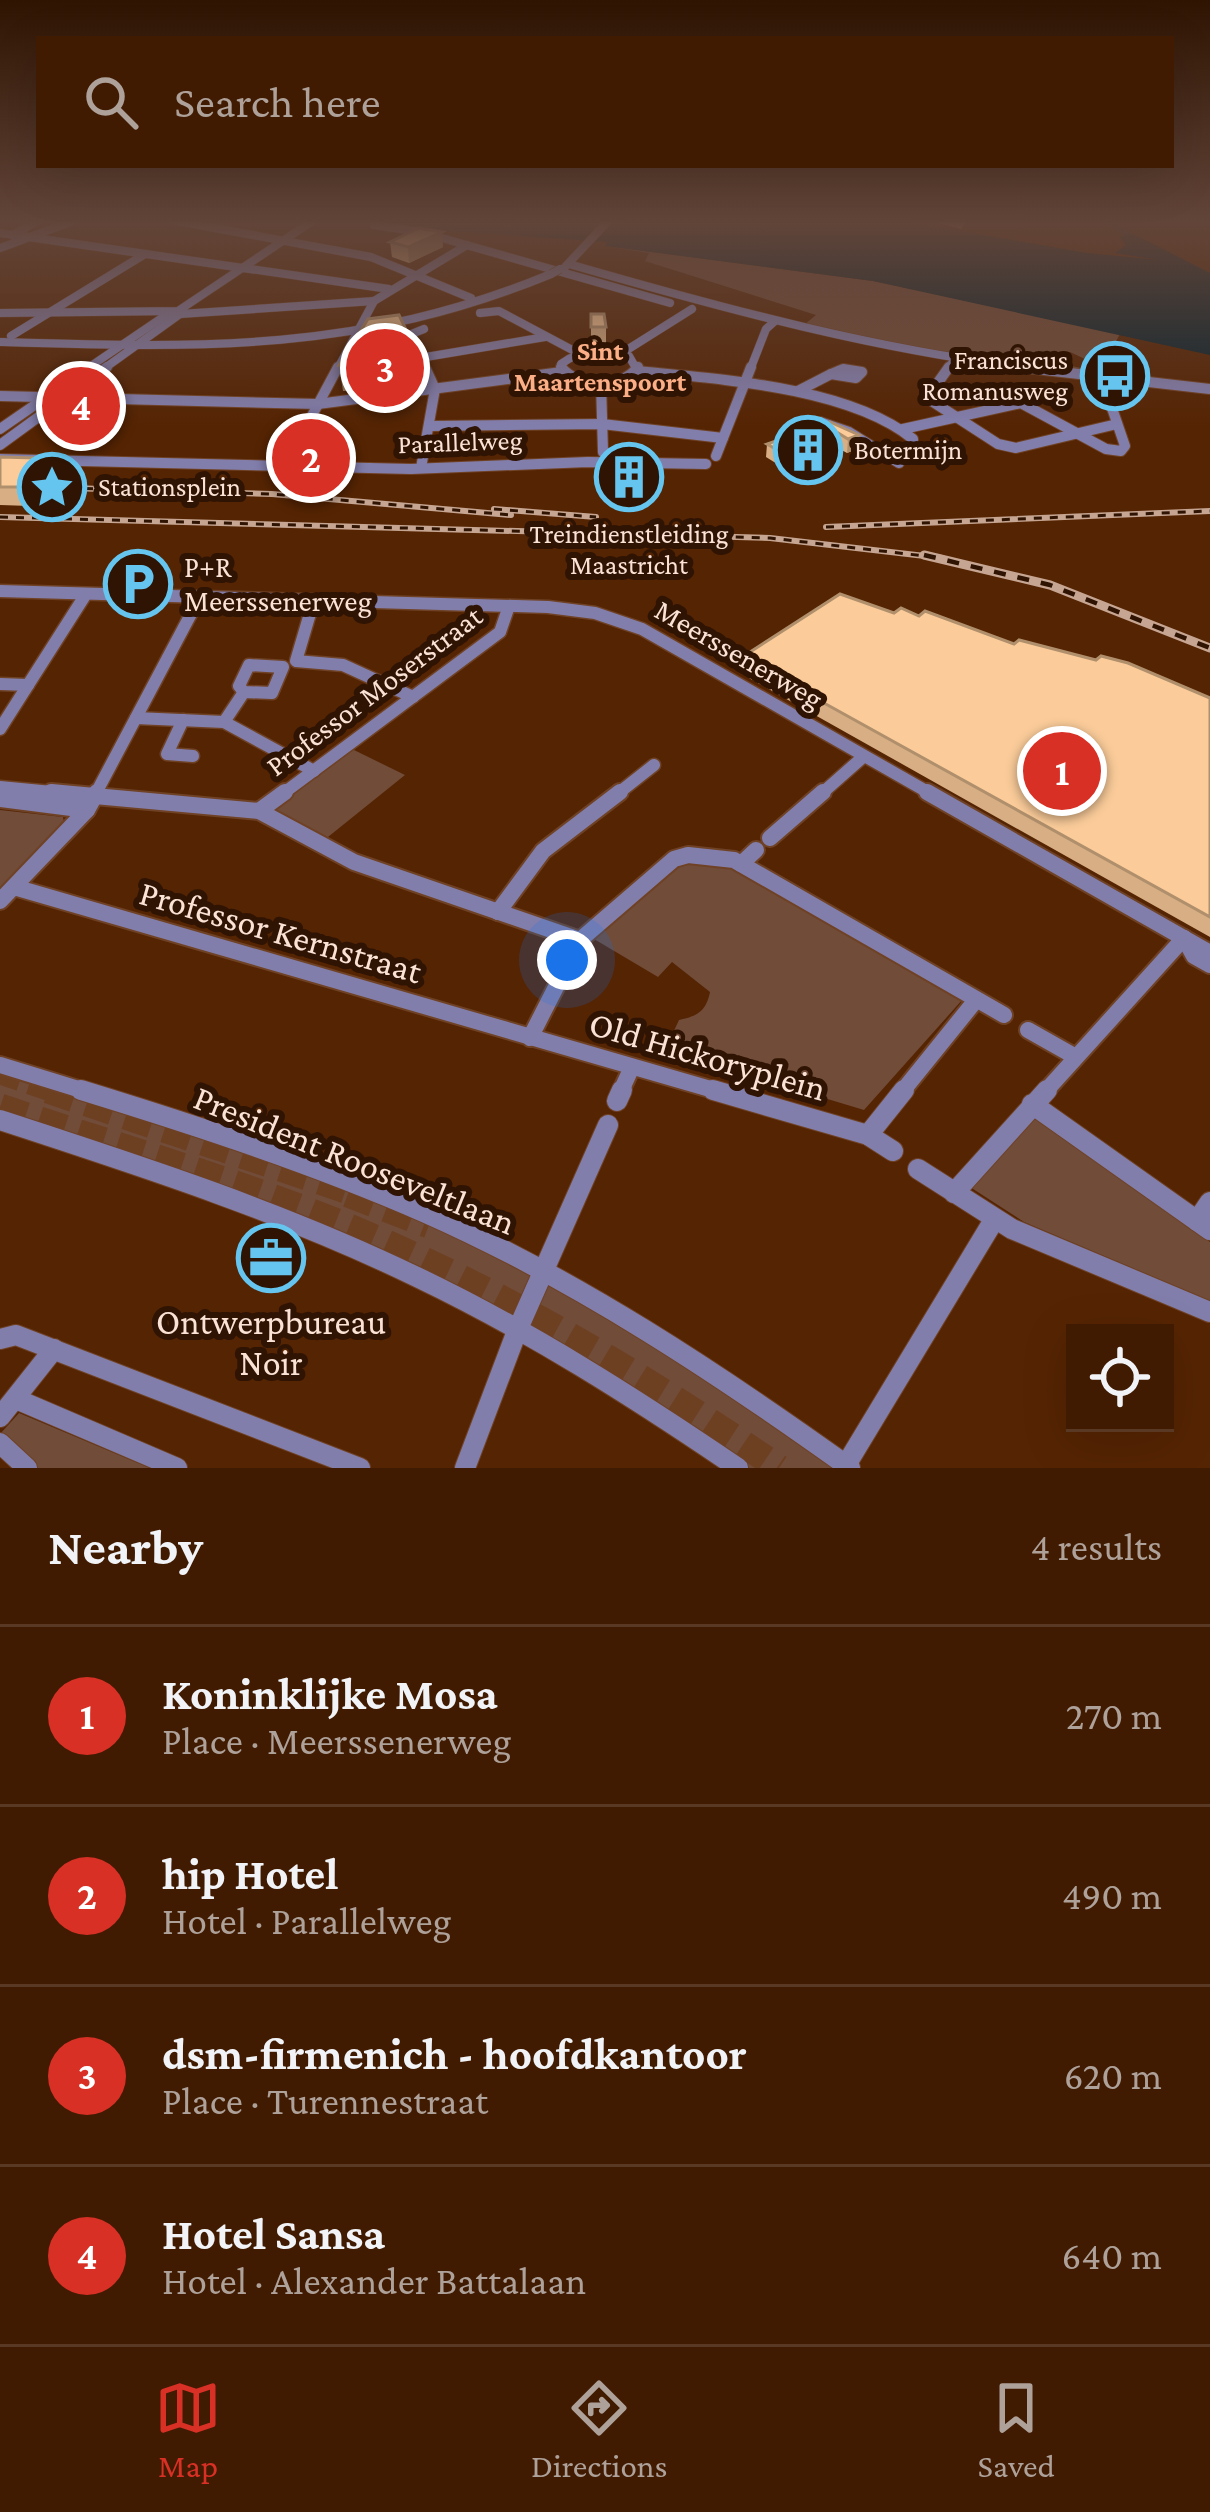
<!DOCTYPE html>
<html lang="en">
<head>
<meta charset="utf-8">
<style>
  body { margin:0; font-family:"Crimson Pro",serif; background:#4b2811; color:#f1f3f6 }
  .controls { position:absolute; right:36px; bottom:36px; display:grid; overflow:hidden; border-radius:0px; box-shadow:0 12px 48px #0002 }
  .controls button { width:108px; height:108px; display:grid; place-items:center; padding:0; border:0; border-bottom:3px solid #593924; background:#401b02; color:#f1f3f6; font:60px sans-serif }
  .you { position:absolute; left:567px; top:960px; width:42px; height:42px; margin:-30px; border:9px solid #fff; border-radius:50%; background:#1a73e8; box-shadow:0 0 0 18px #1a73e833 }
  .badge { display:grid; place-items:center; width:78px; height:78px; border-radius:50%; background:#d93025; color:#fff; font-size:39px; font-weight:700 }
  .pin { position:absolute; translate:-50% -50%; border:6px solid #fff; box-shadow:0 3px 12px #0006 }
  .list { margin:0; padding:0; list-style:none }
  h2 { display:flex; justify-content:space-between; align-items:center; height:156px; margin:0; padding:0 48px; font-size:51px }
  h2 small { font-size:39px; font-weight:400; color:#aea199 }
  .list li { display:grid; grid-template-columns:78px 1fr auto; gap:36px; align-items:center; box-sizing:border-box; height:180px; padding:0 48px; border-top:3px solid #593924 }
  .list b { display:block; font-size:45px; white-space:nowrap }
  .list p { margin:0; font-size:39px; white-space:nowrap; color:#aea199 }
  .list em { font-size:39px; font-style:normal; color:#aea199 }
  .icon { flex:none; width:66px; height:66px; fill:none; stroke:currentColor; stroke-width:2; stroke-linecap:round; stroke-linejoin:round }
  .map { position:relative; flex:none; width:1210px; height:1468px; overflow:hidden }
  .search { position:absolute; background:#401b02; box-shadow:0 12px 48px #0002; left:36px; right:36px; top:36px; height:132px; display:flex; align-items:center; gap:30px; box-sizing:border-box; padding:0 42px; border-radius:0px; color:#aea199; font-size:45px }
  .sheet { height:876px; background:#401b02 }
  nav { display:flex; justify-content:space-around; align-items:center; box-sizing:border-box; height:168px; border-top:3px solid #593924; background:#401b02; font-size:33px; color:#aea199 }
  nav a { display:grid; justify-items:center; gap:6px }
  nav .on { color:#d93025 }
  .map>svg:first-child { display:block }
  .green { fill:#714c39 }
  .water { fill:#0a242f }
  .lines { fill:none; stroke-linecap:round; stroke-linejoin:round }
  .highway-tunnel-far1 { stroke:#6e4022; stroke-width:21; stroke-dasharray:21 10; stroke-linecap:butt }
  .highway-tunnel { stroke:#6e4022; stroke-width:27; stroke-dasharray:27 14; stroke-linecap:butt }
  .minor-far4-casing { stroke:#6f4225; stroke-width:9 }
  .minor-far3-casing { stroke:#6f4225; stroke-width:12 }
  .minor-far2-casing { stroke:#6f4225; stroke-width:15 }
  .minor-far1-casing { stroke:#6f4225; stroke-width:20 }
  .minor-casing { stroke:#6f4225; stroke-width:22 }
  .minor-far4 { stroke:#827eac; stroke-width:8 }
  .minor-far3 { stroke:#827eac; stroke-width:10 }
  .minor-far2 { stroke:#827eac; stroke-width:12 }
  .minor-far1 { stroke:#827eac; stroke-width:16 }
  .minor { stroke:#827eac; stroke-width:20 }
  .rail-far1-casing { stroke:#c6a692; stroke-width:6 }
  .rail-casing { stroke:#c6a692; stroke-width:9 }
  .rail-far1 { stroke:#2f1303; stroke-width:3; stroke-dasharray:8; stroke-linecap:butt }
  .rail { stroke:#2f1303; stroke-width:4.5; stroke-dasharray:12; stroke-linecap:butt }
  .minor-bridge-casing { stroke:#6f4225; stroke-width:9; stroke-linecap:butt }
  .minor-bridge { stroke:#827eac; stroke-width:8 }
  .wall { fill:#d8af84 }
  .shaded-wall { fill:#b08f6c }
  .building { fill:#fbcc9a; stroke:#b08f6c; stroke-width:3 }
  .labels { text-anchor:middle; stroke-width:12; stroke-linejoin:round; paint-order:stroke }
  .far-neighbourhood-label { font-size:27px; font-weight:bold; fill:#fcaf86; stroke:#2f1303 }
  .far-poi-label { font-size:27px; fill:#fae2d5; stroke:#2f1303; text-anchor:start }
  .far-street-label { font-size:27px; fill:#fae2d5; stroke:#2f1303 }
  .poi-label { font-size:30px; fill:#fae2d5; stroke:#2f1303; text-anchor:start }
  .street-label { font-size:30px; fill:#fae2d5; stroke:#2f1303 }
  .near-street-label { font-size:36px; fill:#fae2d5; stroke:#2f1303 }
  .near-poi-label { font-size:36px; fill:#fae2d5; stroke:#2f1303 }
</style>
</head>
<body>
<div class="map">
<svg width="1210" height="1468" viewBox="0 0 1210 1468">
  <rect width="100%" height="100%" fill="#552403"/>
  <g class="green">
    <polygon points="599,245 873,281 1120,334 1109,354 1085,359 1070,352 1044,360 1090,370 1090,374 997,365 804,325 816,315 645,261 649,253"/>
    <polygon points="352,749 405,775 323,841 268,812"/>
    <polygon points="0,810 63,817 64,824 0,888"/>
    <path d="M680,863l47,2 236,134 -99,111 -199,-60 14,-30c18,-4 27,-8 31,-28l-38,-30 -14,15 -64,-38z"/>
    <path d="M0,1071c151,48 304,94 448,162 138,65 265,150 392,235h-94l-273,-169 -473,-185z"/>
    <polygon points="1035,1113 1210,1242 1210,1301 1024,1222 970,1187"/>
    <polygon points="19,1413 150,1468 37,1468 0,1434"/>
  </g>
  <polygon class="water" points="371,220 573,220 631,225 612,220 896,220 1087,253 1159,260 1115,253 1126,245 1120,237 1124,236 1106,220 1210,273 1210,355 873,281 605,246 607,242 410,228"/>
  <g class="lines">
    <polyline class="highway-tunnel-far1" points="0,1074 57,1093"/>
    <g class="highway-tunnel">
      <polyline points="48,1090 358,1194"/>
      <path d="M0,1107c119,40 240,74 356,123 150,63 289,146 423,238"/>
      <polyline points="348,1194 429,1225"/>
    </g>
    <g class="minor-far4-casing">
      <g id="minor-far4">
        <polyline points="172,220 371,257 471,298"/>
        <polyline points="374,225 421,232 670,303"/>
        <polyline points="0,233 389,289"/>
        <polyline points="13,235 39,220"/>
        <polyline points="0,248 76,220"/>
        <path d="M569,264c156,45 314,88 476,106"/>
        <polyline points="565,267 609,220"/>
        <polyline points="0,313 178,311 314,220"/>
        <polyline points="480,313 499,311 578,353"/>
        <polyline points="180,314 374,301"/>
        <polyline points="424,329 409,335 426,370"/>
        <polyline points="11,336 145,254"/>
        <path d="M0,342c202,6 360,11 551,-68"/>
        <polyline points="622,353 692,309"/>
        <polyline points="420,358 545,337"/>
        <polyline points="85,370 169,313"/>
        <polyline points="102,370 180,314"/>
        <polyline points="337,370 374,301 467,245"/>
        <path d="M562,370l-1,-6c22,-17 42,-13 68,-8l8,14"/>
        <polyline points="750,370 766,329 775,321"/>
        <polyline points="839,370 852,370"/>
        <polyline points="947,370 955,359"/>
      </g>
    </g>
    <g class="minor-far3-casing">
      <g id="minor-far3">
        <path d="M561,367c18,22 60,22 77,0"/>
        <polyline points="949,367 927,398 998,444 1016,448 1117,424"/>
        <polyline points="1018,367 1210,389"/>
        <polygon points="843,369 862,372 856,378 831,374"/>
        <path d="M638,371c80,8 211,16 275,68l-1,9 -25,8"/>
        <polyline points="601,383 603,452"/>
        <polyline points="798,391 831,374"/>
        <polyline points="0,396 318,404 562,372"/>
        <polyline points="820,422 849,432 899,463"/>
        <polyline points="431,426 602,424 723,438"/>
        <polyline points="0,429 90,367"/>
        <polyline points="903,429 1021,403 1106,449 1121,451 1125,446 1102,379"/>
        <polyline points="0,445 107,367"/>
        <polyline points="716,456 751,367"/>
        <polyline points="0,459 411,469 588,462 706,464"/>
        <polyline points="285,466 338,367"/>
        <polyline points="421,468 435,389 425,367"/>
      </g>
    </g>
    <g class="minor-far2-casing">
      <g id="minor-far2">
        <polyline points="0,591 548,607 595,613 642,629 933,795"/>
        <polyline points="314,600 296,661 343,665 413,697"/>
        <polygon points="249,665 283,667 272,693 244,692 239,686"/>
        <polyline points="0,684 28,685"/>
        <polyline points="136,718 224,722 314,771"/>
        <polyline points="183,720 167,754 193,756"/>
        <polyline points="224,722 244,692"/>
        <polyline points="0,729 86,594"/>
        <polyline points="0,787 83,795"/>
        <polyline points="95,795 200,597"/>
        <polyline points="281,795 500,632 509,606"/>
        <polyline points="616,795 654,765"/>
        <polyline points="820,795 863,757"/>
      </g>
    </g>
    <g class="minor-far1-casing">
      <g id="minor-far1">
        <polyline points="51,792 259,811 354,862 580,940"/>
        <polyline points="927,792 1210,953"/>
        <polyline points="0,799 87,810"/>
        <polyline points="259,811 285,792"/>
        <polyline points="770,838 823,792"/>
        <polyline points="741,864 756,850"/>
        <polyline points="14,887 724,1093"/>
        <polyline points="0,901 87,810 97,792"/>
        <polyline points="498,912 543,851 620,792"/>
        <polyline points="1184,938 1194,956 1210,965"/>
        <polyline points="1028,1030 1074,1056"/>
        <polyline points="530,1038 580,940 674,859 688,855 734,860 1004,1015"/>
        <polyline points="0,1065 91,1093"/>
        <polyline points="620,1093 632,1067"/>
        <polyline points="901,1093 976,1000"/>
        <polyline points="1044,1093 1184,938"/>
      </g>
    </g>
    <g class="minor-casing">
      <g id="minor">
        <path d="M81,1090c117,36 233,74 345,123 151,67 290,159 424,255"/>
        <polyline points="713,1090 868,1135 893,1151"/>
        <polyline points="617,1101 622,1090"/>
        <polyline points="1032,1104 1210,1230"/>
        <path d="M0,1120c141,46 283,92 417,157 113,54 218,121 321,191"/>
        <polyline points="868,1135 904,1090"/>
        <polyline points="918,1169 1012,1229 1210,1312"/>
        <polyline points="954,1193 1047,1090"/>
        <polyline points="1197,1221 1210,1202"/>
        <polyline points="0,1339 16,1335 360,1468"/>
        <polyline points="16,1399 177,1468"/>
        <polyline points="0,1417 54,1349"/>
        <polyline points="0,1443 27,1468"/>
        <polyline points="846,1465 994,1220"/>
        <polyline points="465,1468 517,1331 608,1125"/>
      </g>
    </g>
    <use href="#minor-far4" class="minor-far4"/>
    <use href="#minor-far3" class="minor-far3"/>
    <use href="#minor-far2" class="minor-far2"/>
    <use href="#minor-far1" class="minor-far1"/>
    <use href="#minor" class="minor"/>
    <g class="rail-far1-casing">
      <g id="rail-far1">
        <polyline points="69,488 272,494 511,515"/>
        <polyline points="494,509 596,517"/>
        <polyline points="0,517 770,538 942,558"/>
        <polyline points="826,527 1210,511"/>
      </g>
    </g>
    <g class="rail-casing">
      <polyline id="rail" points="924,555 1050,585 1210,648"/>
    </g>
    <use href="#rail-far1" class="rail-far1"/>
    <use href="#rail" class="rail"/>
    <g class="minor-bridge-casing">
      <polyline id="minor-bridge" points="551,274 560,269"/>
    </g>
    <use href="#minor-bridge" class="minor-bridge"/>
  </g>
  <g class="wall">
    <polygon points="935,220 967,220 961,229 935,222"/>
    <polygon points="390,242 443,247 409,263 392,257"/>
    <polygon points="591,314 606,327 606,343 591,344"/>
    <polygon points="368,319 418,355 421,381 400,383 397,376 360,384 357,389 343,391"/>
    <polygon points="830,422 859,435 857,449 847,453 836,447 782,467 766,457 767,444"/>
    <polygon points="0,457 46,469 52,487 35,493 37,500 30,506 0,505"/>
    <polygon points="611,458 647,459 646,482 611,482"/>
    <polygon points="894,613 919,616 1014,644 1210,698 1210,937 749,678 749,672 745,670 747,654"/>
  </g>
  <g class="shaded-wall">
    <polygon points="442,232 443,247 409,263 408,247"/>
    <polygon points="394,351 397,376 360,384 357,389 343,391 339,365 357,358"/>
    <polygon points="418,355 421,381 400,383 398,358"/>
    <polygon points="838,433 836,447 782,467 783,453"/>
    <polygon points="859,435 857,449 847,453 848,439"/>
    <polygon points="46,469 52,487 35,493 37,500 30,506 24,487 26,476"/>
  </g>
  <g class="building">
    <polygon points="419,228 442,232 408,247 390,242"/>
    <polygon points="591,314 604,314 606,327 591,327"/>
    <polygon points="399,315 418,355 398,358 394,351 357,358 354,364 339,365 368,319"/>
    <polygon points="830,422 859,435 848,439 838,433 783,453 767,444"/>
    <polygon points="0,457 36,458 46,469 26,476 32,482 24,487 0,487"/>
    <polygon points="611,458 647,459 647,468 611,468"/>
    <polygon points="840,594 894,613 901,608 919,616 925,611 1014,644 1019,640 1096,660 1101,656 1128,663 1210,698 1210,917 750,662 755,659 747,654"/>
  </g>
  <linearGradient id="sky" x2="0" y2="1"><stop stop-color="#2f1402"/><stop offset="0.52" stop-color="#624539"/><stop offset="1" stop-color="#624539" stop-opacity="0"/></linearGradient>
  <rect width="1210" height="426" fill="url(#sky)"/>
  <defs>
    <g id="bus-ring" transform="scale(3.45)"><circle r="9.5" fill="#2f1303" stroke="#65c5ee" stroke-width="1.5"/><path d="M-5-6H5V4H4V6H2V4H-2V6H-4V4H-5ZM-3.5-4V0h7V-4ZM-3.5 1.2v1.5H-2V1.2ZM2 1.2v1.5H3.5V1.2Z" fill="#65c5ee"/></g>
    <g id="building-ring" transform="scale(3.45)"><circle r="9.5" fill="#2f1303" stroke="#65c5ee" stroke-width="1.5"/><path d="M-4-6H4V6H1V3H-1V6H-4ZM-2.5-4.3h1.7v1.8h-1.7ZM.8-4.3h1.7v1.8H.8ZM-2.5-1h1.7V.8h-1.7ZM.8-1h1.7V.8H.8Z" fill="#65c5ee"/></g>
    <g id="sight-ring" transform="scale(3.45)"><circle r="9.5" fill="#2f1303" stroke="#65c5ee" stroke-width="1.5"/><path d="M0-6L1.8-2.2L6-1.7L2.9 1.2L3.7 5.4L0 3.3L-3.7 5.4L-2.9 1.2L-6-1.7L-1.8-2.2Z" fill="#65c5ee"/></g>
    <g id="parking-ring" transform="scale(3.45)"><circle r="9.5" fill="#2f1303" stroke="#65c5ee" stroke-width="1.5"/><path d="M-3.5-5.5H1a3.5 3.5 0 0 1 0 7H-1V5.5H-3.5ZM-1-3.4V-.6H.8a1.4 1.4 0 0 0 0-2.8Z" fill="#65c5ee"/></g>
    <g id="office-ring" transform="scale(3.45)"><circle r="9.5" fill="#2f1303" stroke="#65c5ee" stroke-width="1.5"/><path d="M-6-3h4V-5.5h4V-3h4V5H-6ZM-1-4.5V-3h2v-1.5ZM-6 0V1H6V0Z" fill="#65c5ee"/></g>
  </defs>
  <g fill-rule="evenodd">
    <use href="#bus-ring" x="1115" y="376"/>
    <use href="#building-ring" x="808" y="450"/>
    <use href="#building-ring" x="629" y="477"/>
    <use href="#sight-ring" x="52" y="487"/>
    <use href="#parking-ring" x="138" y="584"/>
    <use href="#office-ring" x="271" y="1258"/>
  </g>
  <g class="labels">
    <g class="far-neighbourhood-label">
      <text x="600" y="360">Sint<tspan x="600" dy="31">Maartenspoort</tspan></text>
    </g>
    <g class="far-poi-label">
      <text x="1068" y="369" text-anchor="end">Franciscus<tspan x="1068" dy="31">Romanusweg</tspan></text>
      <text x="854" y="459">Botermijn</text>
      <text x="98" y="496">Stationsplein</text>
      <text x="629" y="543" text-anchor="middle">Treindienstleiding<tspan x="629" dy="31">Maastricht</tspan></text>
    </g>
    <g class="far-street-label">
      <text transform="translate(460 442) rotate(-2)" y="9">Parallelweg</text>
    </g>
    <g class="poi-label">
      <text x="184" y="577">P+R<tspan x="184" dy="34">Meerssenerweg</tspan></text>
    </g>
    <g class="street-label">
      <text transform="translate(739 654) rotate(30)" y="10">Meerssenerweg</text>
      <text transform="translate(374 691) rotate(-37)" y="10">Professor Moserstraat</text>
    </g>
    <g class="near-street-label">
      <text transform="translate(281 931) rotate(16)" y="13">Professor Kernstraat</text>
      <text transform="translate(708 1055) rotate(16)" y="13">Old Hickoryplein</text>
      <text transform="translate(355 1159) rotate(22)" y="13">President Rooseveltlaan</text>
    </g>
    <g class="near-poi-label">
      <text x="271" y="1334">Ontwerpbureau<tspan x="271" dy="41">Noir</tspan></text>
    </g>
  </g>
</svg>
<div class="controls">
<button><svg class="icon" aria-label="locate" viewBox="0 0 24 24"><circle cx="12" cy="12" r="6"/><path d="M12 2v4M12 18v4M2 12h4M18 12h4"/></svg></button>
</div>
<div class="you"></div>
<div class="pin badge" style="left:1062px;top:771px">1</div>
<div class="pin badge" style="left:311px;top:458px">2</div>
<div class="pin badge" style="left:385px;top:368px">3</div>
<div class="pin badge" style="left:81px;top:406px">4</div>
<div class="search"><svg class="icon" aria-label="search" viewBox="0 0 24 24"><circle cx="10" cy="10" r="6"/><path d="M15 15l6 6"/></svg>Search here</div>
</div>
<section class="sheet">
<h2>Nearby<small>4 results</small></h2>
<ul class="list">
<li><span class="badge">1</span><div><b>Koninklijke Mosa</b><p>Place · Meerssenerweg</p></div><em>270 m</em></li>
<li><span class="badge">2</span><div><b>hip Hotel</b><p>Hotel · Parallelweg</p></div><em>490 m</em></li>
<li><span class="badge">3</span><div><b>dsm-firmenich - hoofdkantoor</b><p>Place · Turennestraat</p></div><em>620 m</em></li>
<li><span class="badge">4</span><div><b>Hotel Sansa</b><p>Hotel · Alexander Battalaan</p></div><em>640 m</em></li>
</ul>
</section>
<nav>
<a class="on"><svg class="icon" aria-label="map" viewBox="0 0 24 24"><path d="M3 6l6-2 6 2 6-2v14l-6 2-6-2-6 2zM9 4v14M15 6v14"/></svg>Map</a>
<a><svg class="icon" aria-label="directions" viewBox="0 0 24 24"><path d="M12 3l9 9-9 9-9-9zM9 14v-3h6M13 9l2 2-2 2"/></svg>Directions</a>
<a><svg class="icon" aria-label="saved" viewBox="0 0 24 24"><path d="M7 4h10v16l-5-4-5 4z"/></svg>Saved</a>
</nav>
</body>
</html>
